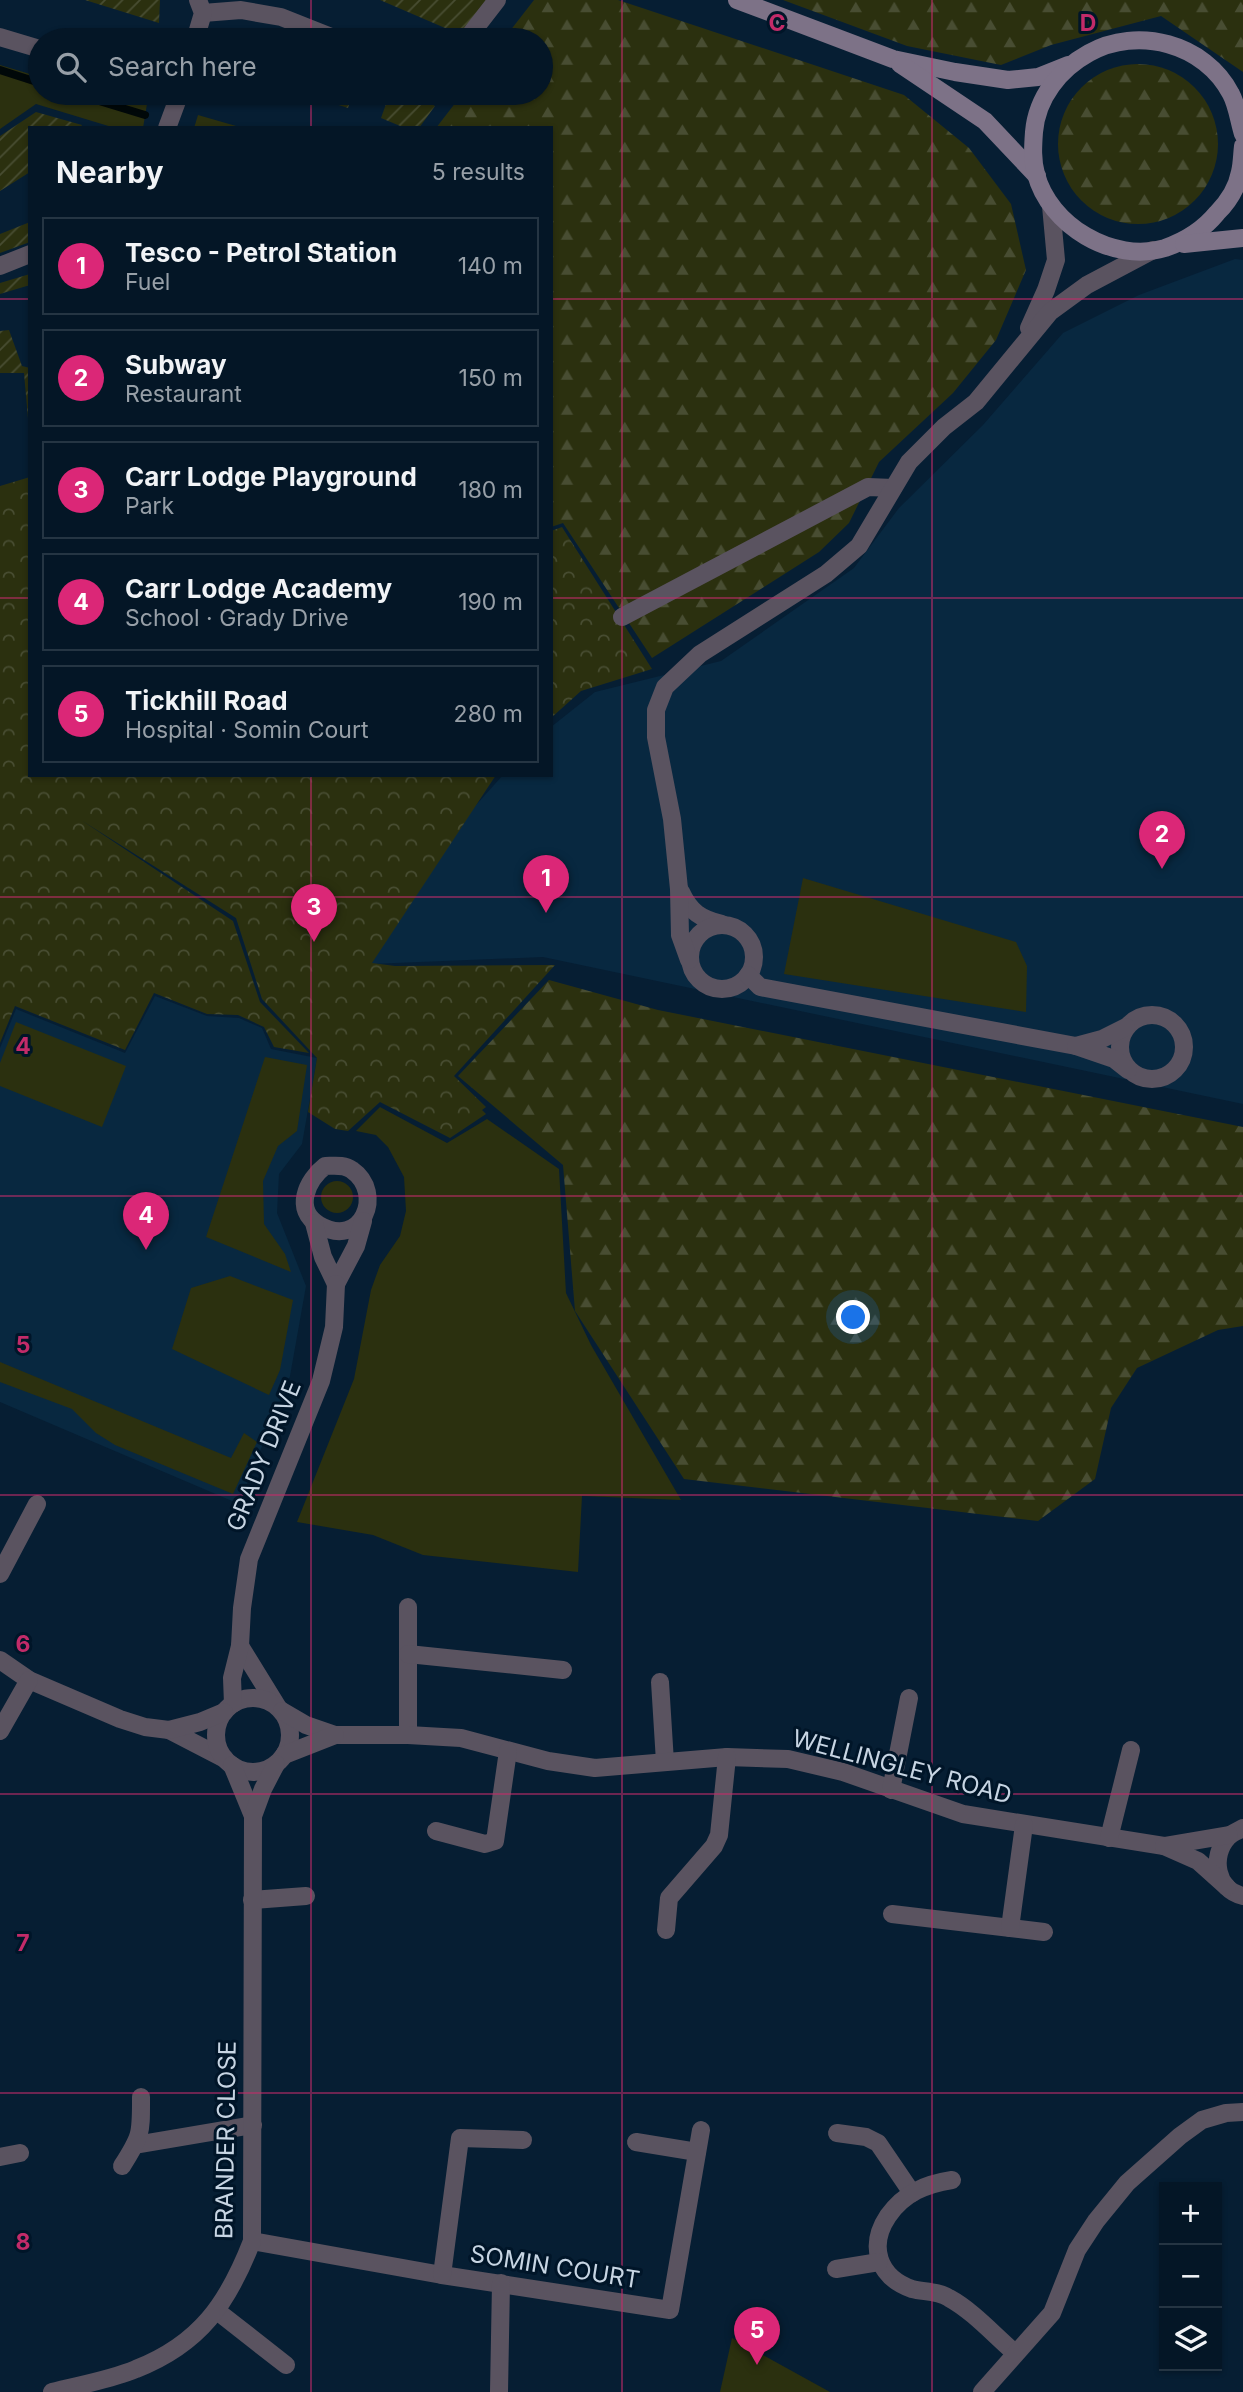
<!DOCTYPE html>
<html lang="en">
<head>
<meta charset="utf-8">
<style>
  body { margin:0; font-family:Inter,sans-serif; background:#0d1f2e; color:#f1f3f6 }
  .controls { position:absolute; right:21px; bottom:21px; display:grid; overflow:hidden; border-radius:0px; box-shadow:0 2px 5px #0004 }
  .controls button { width:63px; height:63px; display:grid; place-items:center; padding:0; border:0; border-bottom:2px solid #253543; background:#041626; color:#f1f3f6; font:35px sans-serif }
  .you { position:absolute; left:854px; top:1318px; width:24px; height:24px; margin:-18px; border:5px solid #fff; border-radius:50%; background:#1a73e8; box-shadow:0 0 0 10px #1a73e833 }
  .badge { display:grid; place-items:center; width:46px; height:46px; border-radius:50%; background:#db2777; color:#fff; font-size:23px; font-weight:700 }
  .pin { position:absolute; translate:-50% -58px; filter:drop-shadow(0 2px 4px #0008) }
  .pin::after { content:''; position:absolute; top:37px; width:24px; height:21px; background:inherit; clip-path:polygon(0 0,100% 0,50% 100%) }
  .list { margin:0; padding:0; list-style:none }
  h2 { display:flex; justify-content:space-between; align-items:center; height:91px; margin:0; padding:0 28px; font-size:30px }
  h2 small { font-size:23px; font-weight:400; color:#979fa7 }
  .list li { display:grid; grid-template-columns:46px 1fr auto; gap:21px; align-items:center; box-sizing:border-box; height:98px; margin:0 14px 14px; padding:0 14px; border:2px solid #253543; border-radius:0px }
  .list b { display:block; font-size:26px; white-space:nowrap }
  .list p { margin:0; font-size:23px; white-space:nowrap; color:#979fa7 }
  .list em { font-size:23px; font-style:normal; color:#979fa7 }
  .icon { flex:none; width:38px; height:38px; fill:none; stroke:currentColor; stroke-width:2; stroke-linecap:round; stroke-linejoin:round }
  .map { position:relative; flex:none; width:1243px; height:2392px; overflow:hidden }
  .search { position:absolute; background:#041626; box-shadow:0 2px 5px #0004; left:28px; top:28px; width:525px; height:77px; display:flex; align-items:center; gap:18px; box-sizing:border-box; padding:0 24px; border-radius:38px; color:#979fa7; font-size:26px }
  .panel { position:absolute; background:#041626; box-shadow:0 2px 5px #0004; left:28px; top:126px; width:525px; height:651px; border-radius:0px }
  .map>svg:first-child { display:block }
  .built { fill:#082840 }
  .grass { fill:#2b300f }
  .forest { fill:url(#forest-firs) }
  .park { fill:url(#park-crowns) }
  .garden { fill:url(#garden-furrows) }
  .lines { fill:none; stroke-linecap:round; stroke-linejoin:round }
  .stream { stroke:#000809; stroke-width:8 }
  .street { stroke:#5a5360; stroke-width:18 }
  .secondary { stroke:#7d7287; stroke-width:18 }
  .grid { fill:none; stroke:#c22b69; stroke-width:2; stroke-opacity:0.55 }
  .labels { text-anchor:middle; stroke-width:6; stroke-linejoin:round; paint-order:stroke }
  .street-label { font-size:24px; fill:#c7d5e3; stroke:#001528 }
  .grid-label { font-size:23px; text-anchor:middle; font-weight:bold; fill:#c22b69; stroke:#001528; stroke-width:6; stroke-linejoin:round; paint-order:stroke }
</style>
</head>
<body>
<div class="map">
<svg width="1243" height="2392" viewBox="0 0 1243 2392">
  <defs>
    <pattern id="forest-firs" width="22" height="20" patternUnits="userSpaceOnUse" patternTransform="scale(1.75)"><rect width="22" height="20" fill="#2b300f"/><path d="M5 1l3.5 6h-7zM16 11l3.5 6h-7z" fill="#484d32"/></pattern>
    <pattern id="park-crowns" width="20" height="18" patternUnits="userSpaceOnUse" patternTransform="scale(1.75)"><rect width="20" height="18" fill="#2b300f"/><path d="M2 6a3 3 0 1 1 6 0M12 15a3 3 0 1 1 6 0" fill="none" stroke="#484d32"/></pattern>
    <pattern id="garden-furrows" width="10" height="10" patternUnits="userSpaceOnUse" patternTransform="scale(1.75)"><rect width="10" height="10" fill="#2b300f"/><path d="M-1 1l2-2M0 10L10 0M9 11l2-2" fill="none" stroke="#484d32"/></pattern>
  </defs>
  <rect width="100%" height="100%" fill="#061e33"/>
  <g class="built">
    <polygon points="1235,259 1243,260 1243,1104 543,957 371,964 450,834 503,775 551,775 551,727 595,692 721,661 854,568 899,508 983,425 1063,333 1139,295"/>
    <polygon points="155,996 207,1016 239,1018 262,1028 271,1049 317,1058 302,1144 279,1174 277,1213 306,1286 290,1376 239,1504 0,1402 0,1048 16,1009 125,1053"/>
  </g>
  <g class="grass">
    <polygon points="0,65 40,77 40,93 132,93 148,98 143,128 115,128 36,104 0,129"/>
    <polygon points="198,115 243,128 194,128"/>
    <polygon points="803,878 1016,942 1027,966 1026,1012 784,974"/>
    <polygon points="16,1022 126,1066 102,1127 0,1086 0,1063"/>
    <polygon points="265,1057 307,1065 297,1131 278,1146 263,1181 264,1224 285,1254 291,1272 206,1237"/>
    <polygon points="380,1107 447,1143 487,1119 559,1169 566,1293 591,1345 681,1500 582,1496 578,1572 423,1555 373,1535 297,1522 354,1379 371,1290 380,1265 400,1236 406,1211 404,1177 388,1147 376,1135 356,1131"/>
    <circle cx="337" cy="1197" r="16"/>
    <polygon points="230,1276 293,1300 280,1370 269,1395 172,1349 191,1288"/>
    <polygon points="0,1362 231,1458 244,1433 257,1442 233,1494 115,1445 96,1433 72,1409 0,1382"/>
    <polygon points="732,2338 830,2392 720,2392"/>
  </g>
  <g class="forest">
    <polygon points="534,0 618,0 904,95 969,148 1011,204 1026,270 996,340 953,393 879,462 849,523 819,552 652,658 563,523 551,527 551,128 436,128 463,93 541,93 541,40 503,40"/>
    <polygon points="783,0 1243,0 1243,72 1161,16 1051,45 1001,65 907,46"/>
    <circle cx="1138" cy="144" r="80"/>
    <polygon points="549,980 658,1010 1243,1127 1243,1326 1218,1330 1137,1368 1111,1408 1095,1479 1038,1521 684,1479 575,1311 563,1165 458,1076"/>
  </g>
  <g class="park">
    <polygon points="30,477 30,775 496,775 372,963 395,966 555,965 454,1076 486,1107 482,1110 486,1114 450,1138 380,1102 348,1131 335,1129 308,1112 317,1058 262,999 236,918 81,820 233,921 260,1002 309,1053 274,1047 264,1027 238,1015 207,1014 154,993 125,1050 15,1006 0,1043 0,486"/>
    <polygon points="562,527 652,669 581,691 551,718 551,531"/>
  </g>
  <g class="garden">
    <polygon points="85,0 160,0 159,23"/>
    <polygon points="380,0 487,0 464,30 452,31"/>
    <polygon points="229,30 264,37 263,40 227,40"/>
    <polygon points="301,93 353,93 348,108"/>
    <polygon points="390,93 413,93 435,106 419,128 405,128 381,118"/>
    <polygon points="36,112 82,125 80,128 30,128 30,172 0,191 0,136"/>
    <polygon points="30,222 30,242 0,253 0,234"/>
    <polygon points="30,274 30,285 0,294 0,283"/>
    <polygon points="9,330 22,366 30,368 30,441 24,373 0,373 0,331"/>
  </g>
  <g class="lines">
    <g class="stream">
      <polyline points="0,70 40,83"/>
      <polyline points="73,93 145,115"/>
    </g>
    <g class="street">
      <polyline points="203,13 241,10 281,17 339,40"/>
      <polyline points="0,37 40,49"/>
      <polyline points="195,40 203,13 198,0"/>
      <polyline points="466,40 497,0"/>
      <polyline points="167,128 180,93"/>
      <polyline points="0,266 30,254"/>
      <polyline points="1029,328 1046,290 1056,260 1051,206"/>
      <polyline points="622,617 868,487 893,488"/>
      <path d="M681,892c9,20 20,27 41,32"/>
      <circle cx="722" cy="957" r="32"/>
      <polyline points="689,960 680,935 679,889 672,819 656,737 656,710 665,687 700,654 826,574 859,546 909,462 944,427 976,402 1050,312 1087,285 1153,250"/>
      <polyline points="748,975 760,987 1076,1046"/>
      <circle cx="1152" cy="1047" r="32"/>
      <polyline points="1126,1027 1102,1039 1076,1046 1114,1059 1128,1070"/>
      <path d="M325,1166c8,0 19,-2 27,4 33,23 10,80 -33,55 -26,-15 -12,-45 6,-59z"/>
      <polyline points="314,1223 323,1257 336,1284 356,1246 363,1221"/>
      <polyline points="0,1574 37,1504"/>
      <polyline points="408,1607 408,1735"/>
      <polyline points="240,1646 277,1706"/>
      <polyline points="408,1654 563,1670"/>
      <polyline points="0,1660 29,1680 120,1719 145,1727 169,1730 225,1759"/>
      <polyline points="660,1682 665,1762"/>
      <circle cx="253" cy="1735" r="37"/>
      <polyline points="233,1704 232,1678 240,1646 242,1608 249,1559 321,1381 334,1327 336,1284"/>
      <polyline points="282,1711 306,1725 335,1735 408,1735 461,1738 548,1761 595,1768 727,1757 788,1759 843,1772 963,1814 1164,1846"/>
      <polyline points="169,1730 200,1722 224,1712"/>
      <polyline points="0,1731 29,1680"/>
      <polyline points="284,1755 335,1735"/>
      <polyline points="232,1765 253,1816"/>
      <polyline points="891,1790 909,1698"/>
      <path d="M1243,1828c-5,3 -11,5 -15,9 -18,19 -12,53 15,59"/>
      <polyline points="436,1831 485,1844 495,1841 508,1751"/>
      <polyline points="1109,1838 1131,1750"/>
      <polyline points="1227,1887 1198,1861 1164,1846 1229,1835"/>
      <polyline points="252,1900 306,1896"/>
      <polyline points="892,1914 1044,1932"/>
      <polyline points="1010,1928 1024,1825"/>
      <polyline points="666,1930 669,1898 714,1846 719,1835 727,1757"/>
      <polyline points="837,2133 866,2137 878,2143 912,2193"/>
      <polyline points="636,2142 697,2152"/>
      <polyline points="135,2145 253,2125"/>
      <polyline points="0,2157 20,2153"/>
      <path d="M122,2166c20,-31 19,-33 19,-69"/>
      <path d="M952,2180c-26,4 -48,13 -64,36 -20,30 -10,61 24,73 12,3 26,2 37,9 24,13 45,37 66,55"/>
      <polyline points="252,2241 442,2275 670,2310 701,2130"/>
      <polyline points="836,2269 879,2262"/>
      <polyline points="442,2275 460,2138 523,2140"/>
      <polyline points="217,2311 286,2365"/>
      <path d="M52,2392c27,-7 58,-12 84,-23 64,-25 92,-66 116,-128l1,-425 10,-27 13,-25"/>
      <polyline points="499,2392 501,2283"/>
      <polyline points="982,2392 1052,2313 1077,2250 1096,2221 1127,2183 1180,2136 1202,2120 1226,2113 1243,2112"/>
    </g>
    <g class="secondary">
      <polyline points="737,0 893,59 955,72 1008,80 1038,77 1068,65"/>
      <polyline points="900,64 985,121 1037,176"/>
      <path d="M1243,134c-4,-13 -6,-29 -12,-40 -26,-51 -94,-68 -142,-41 -29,16 -52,44 -55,79 -1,14 -2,27 2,42 13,51 77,90 129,74 20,-7 39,-19 52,-35 11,-11 20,-25 23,-41 2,-8 2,-18 3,-26"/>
      <polyline points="1184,244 1243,238"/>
    </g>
  </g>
  <path class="grid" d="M311,0v40M622,0v2392M932,0v2392M311,93v35M0,299h30M551,299h692M0,598h30M551,598h692M311,775v1617M0,897h1243M0,1196h1243M0,1495h1243M0,1794h1243M0,2093h1243"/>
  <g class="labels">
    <g class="street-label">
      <text transform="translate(264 1456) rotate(-68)" y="8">GRADY DRIVE</text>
      <text transform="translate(902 1767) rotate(15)" y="8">WELLINGLEY ROAD</text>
      <text transform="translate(226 2140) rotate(-89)" y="8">BRANDER CLOSE</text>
      <text transform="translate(555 2267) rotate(9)" y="8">SOMIN COURT</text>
    </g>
  </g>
  <g class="grid-label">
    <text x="777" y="31">C</text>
    <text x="1088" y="31">D</text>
    <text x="23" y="1054">4</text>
    <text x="23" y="1353">5</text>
    <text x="23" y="1652">6</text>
    <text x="23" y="1951">7</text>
    <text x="23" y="2250">8</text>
  </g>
</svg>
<div class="controls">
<button>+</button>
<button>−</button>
<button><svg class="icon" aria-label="layers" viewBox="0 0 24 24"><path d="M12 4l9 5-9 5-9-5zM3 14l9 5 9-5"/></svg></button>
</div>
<div class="you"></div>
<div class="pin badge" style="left:546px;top:913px">1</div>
<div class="pin badge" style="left:1162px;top:869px">2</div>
<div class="pin badge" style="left:314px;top:942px">3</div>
<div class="pin badge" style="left:146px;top:1250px">4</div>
<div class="pin badge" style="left:757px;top:2365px">5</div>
<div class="search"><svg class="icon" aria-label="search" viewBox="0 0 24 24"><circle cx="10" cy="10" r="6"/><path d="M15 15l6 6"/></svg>Search here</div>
<section class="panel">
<h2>Nearby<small>5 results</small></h2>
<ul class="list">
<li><span class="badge">1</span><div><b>Tesco - Petrol Station</b><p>Fuel</p></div><em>140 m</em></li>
<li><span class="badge">2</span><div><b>Subway</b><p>Restaurant</p></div><em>150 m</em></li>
<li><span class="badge">3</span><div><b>Carr Lodge Playground</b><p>Park</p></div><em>180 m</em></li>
<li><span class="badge">4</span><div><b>Carr Lodge Academy</b><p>School · Grady Drive</p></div><em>190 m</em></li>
<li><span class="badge">5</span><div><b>Tickhill Road</b><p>Hospital · Somin Court</p></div><em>280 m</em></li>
</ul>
</section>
</div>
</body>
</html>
